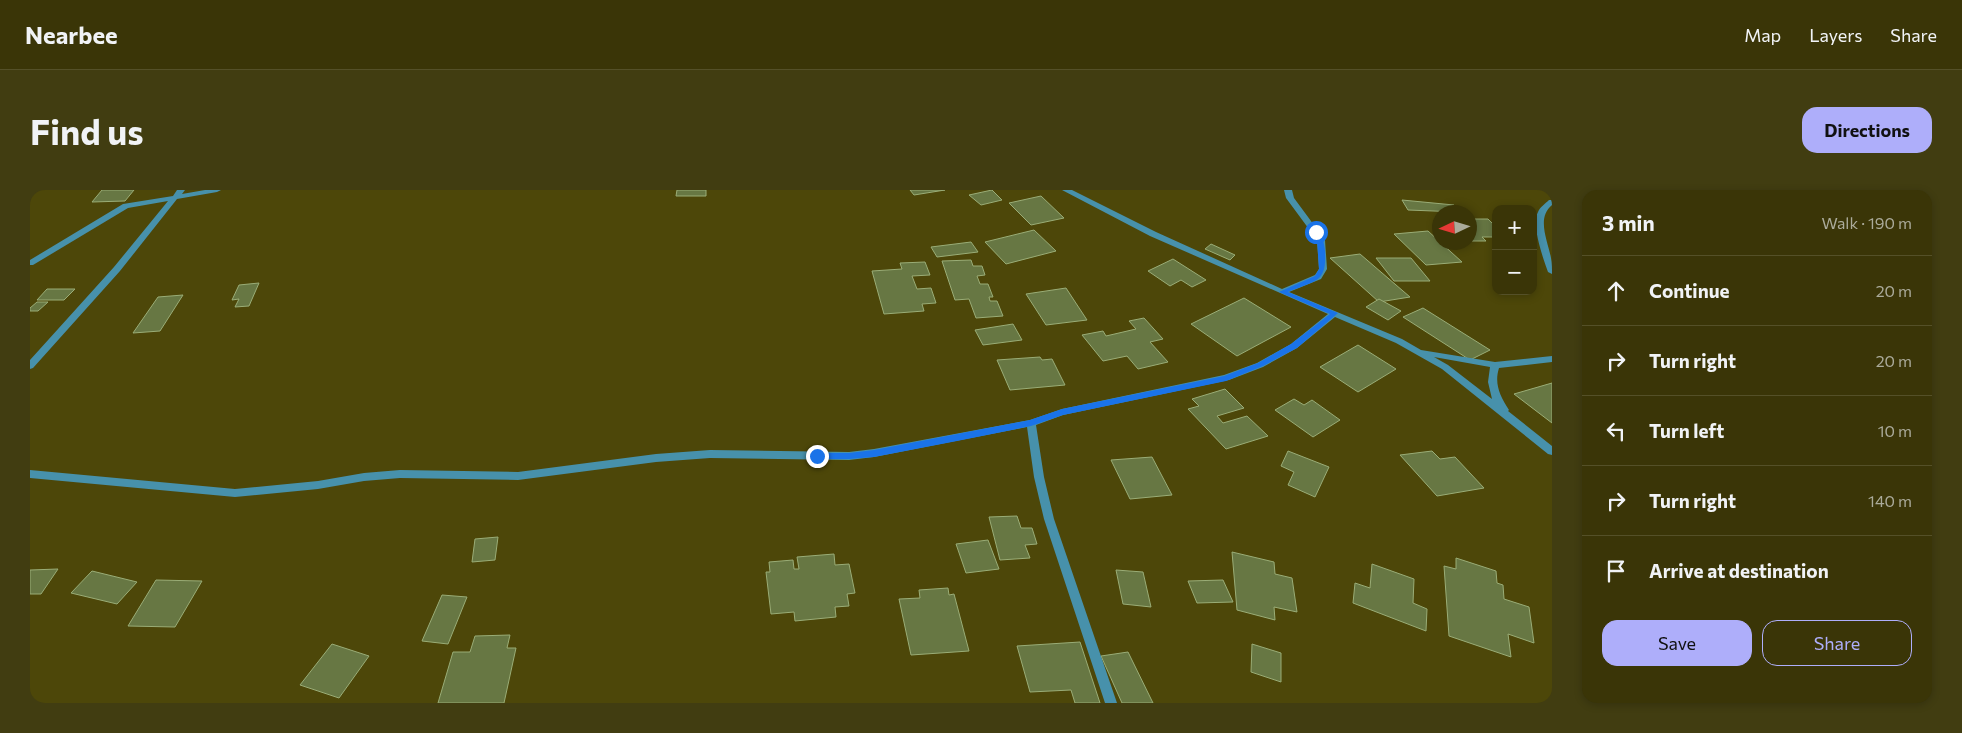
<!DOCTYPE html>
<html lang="en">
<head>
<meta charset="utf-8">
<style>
  body { margin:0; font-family:Commissioner,sans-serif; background:#413d11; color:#f1f3f6 }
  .controls { position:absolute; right:15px; top:15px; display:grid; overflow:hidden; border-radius:10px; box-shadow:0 2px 8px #0003 }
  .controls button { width:45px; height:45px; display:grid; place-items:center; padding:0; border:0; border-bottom:1px solid #545028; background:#3a3507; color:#f1f3f6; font:25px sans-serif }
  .compass { position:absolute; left:1402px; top:15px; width:45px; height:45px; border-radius:50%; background:#3a3507; box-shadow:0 2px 8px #0003; rotate:266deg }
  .stop { position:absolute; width:15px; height:15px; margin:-11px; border:4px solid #1a73e8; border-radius:50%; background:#fff }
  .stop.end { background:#1a73e8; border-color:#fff; box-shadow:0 1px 5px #0008 }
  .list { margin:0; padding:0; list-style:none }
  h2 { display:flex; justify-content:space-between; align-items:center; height:65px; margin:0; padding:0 20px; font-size:21px }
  h2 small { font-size:16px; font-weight:400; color:#abab9b }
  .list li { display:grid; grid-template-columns:32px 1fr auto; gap:15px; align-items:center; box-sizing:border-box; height:70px; padding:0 20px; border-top:1px solid #545028 }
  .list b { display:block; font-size:19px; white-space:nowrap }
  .list em { font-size:16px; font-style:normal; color:#abab9b }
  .actions { display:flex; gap:10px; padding:15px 20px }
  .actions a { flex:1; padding:11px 0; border:1px solid #aeaefa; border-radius:15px; text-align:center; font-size:18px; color:#aeaefa }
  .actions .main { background:#aeaefa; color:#111 }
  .icon { flex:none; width:28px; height:28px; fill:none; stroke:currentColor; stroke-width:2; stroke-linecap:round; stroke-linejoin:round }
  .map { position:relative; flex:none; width:1522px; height:513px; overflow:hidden; border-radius:15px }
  header { display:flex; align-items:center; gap:30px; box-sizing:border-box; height:70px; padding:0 25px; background:#3a3507; border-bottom:1px solid #545028 }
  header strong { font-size:24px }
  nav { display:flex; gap:28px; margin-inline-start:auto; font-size:18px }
  .intro { display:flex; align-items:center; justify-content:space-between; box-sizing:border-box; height:120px; padding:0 30px }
  h1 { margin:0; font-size:35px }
  .button { padding:12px 22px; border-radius:15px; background:#aeaefa; color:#111; font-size:18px; font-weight:700 }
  main { display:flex; gap:30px; padding:0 30px }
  aside { flex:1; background:#3a3507; border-radius:15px; box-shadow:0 2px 8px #0003 }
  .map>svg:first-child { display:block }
  .building { fill:#677743; stroke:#9aad77 }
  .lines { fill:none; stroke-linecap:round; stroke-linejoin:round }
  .street { fill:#4791ab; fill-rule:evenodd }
  .route { fill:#1a73e8 }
</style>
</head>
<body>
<header>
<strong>Nearbee</strong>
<nav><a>Map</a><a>Layers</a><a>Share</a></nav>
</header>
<div class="intro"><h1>Find us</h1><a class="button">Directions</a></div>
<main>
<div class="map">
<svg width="1522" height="513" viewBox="0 0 1522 513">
  <rect width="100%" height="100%" fill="#4d4709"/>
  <g class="building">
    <polygon points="72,0 104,0 95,11 62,12"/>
    <polygon points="647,0 676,0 676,6 646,6"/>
    <polygon points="880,0 915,0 884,5"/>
    <polygon points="962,0 972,10 951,15 939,5"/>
    <polygon points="1011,6 1034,28 1001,35 979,13"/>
    <polygon points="1372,10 1424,15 1429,22 1378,20"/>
    <polygon points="1440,29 1458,29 1466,37 1466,47 1452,47 1456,51 1442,51 1440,49"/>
    <polygon points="1004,40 1026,61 976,74 955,52"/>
    <polygon points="1398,41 1410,52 1432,72 1396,75 1364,44"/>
    <polygon points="941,52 948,62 907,67 901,57"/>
    <polygon points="1181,54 1205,65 1200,70 1175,59"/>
    <polygon points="1330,64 1380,107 1349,112 1300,68"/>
    <polygon points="1346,68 1381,68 1400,91 1364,91"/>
    <polygon points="1143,69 1176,90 1162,97 1151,90 1140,96 1118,81"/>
    <polygon points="941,70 943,76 952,76 955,85 947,86 950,94 958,94 963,107 959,107 960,111 967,111 973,126 946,128 939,109 925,110 912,71"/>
    <polygon points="895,72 900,85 882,86 887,99 901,98 906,113 892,114 894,121 854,124 842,81 872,79 870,73"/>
    <polygon points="229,93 219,116 205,117 209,109 202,110 209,95"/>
    <polygon points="1036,98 1057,130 1016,135 996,104"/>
    <polygon points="17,99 45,99 34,110 7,110"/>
    <polygon points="153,105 130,141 103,143 128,107"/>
    <polygon points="1214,108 1261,137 1207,166 1161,134"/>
    <polygon points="1349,109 1371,121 1358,130 1336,117"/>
    <polygon points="7,112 18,112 8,121 0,121 0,118"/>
    <polygon points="1393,118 1460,160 1440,170 1373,127"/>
    <polygon points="1114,128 1133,149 1120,152 1138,172 1108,179 1097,166 1073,171 1052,145 1073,141 1076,146 1106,139 1099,131"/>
    <polygon points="983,134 992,150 953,155 945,140"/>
    <polygon points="1328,155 1366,179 1328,202 1290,177"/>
    <polygon points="1010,167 1012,170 1022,169 1035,195 980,200 967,170"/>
    <polygon points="1522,193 1522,233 1484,204"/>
    <polygon points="1195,199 1214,218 1187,226 1193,233 1217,226 1238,246 1196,259 1158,219 1169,216 1162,209"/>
    <polygon points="1264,209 1274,215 1282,210 1310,230 1283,247 1245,220"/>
    <polygon points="1258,261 1299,277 1285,307 1258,295 1264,282 1251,276"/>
    <polygon points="1402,261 1410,269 1425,267 1454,298 1407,306 1370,265"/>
    <polygon points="1122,267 1142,305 1100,309 1081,270"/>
    <polygon points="987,326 991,338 1002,338 1007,354 995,355 1000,368 970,370 959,327"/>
    <polygon points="468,347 465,370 442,372 445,349"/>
    <polygon points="958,350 969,379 936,383 926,354"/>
    <polygon points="1202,362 1244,372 1245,384 1262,388 1267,422 1244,417 1245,430 1207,420"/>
    <polygon points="804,364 805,375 819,374 825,403 817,404 819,416 805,417 806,427 765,431 764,422 741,424 736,382 740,382 739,372 763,370 764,379 769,379 767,367"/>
    <polygon points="1426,368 1466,381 1467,393 1473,395 1474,409 1499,417 1504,453 1478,444 1481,467 1419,446 1414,376 1426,379"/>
    <polygon points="1342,374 1384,389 1383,413 1397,419 1396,441 1323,413 1325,393 1340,398"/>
    <polygon points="28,379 11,404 0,404 0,380"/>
    <polygon points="1086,380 1113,382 1121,417 1093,414"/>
    <polygon points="62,381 107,392 87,414 41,403"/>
    <polygon points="126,390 172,391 145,437 98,436"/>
    <polygon points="1193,390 1203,412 1167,413 1158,391"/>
    <polygon points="918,398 919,405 924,404 939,461 881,465 869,409 890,408 889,400"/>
    <polygon points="412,405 437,407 418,454 392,451"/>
    <polygon points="480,445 477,458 486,458 474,513 408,513 423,462 440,462 445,446"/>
    <polygon points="1050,452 1070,513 1045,513 1041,500 1000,502 987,456"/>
    <polygon points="302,454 339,466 309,508 270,495"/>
    <polygon points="1222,454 1251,463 1251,492 1221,482"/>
    <polygon points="1098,462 1123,513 1092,513 1071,466"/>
  </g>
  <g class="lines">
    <g class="street">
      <polygon points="147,0 155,0 152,4 175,0 191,0 187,2 147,9 90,81 3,178 0,179 0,170 84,77 138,11 98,18 3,75 0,75 0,70 93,14 143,6"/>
      <path d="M1032,0h10l84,42 126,57 33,-14 4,-6 -2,-29 -31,-42 -2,-8h8l2,8 31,42 2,29 -6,10 -32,13 113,47 19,11 74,12 57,-6v6l-53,6c-5,16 1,28 10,42l-1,1 44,35v9l-4,-1 -106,-85 -46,-26 -61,-26 -38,31 -34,19 -34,13 -166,35 -27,10 8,52 10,42 63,184h-12l-61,-184 -10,-42 -7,-50 -153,30 -25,3 -139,-2 -54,4 -138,18 -118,-2 -36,3 -46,8 -83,8 -205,-19v-8l205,19 83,-8 46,-8 36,-3 118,2 138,-18 54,-4 139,2 25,-3 156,-29 32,-11 162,-34 33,-12 34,-19 37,-30 -178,-78zM1404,167l56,10 -2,15 4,17 -44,-34z"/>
      <path d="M1519,10h3v5c-16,13 -4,36 -1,53 1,5 1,11 1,16l-4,-2c-5,-14 -17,-47 -10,-60 2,-5 7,-8 11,-12z"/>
    </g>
  </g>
  <path class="route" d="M1286,40c7,5 8,13 9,21 2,33 -10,29 -37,41l50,21 -41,35 -34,18 -37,15 -163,34 -32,11 -74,15 -83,16 -25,2h-32l-4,-3 4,-3h32l25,-3 156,-30 32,-11 162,-33 34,-13 33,-19 39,-30 -51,-22 36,-16 4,-7 -2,-29 -4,-8z"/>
</svg>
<div class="controls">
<button>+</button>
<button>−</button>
</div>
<svg class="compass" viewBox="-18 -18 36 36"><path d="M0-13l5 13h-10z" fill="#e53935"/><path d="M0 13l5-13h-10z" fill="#abab9b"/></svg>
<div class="stop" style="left:1286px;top:42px"></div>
<div class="stop end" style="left:787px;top:266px"></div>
</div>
<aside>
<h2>3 min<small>Walk · 190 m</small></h2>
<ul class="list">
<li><svg class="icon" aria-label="ahead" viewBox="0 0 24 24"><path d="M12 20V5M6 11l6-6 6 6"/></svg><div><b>Continue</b></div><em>20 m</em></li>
<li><svg class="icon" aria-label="right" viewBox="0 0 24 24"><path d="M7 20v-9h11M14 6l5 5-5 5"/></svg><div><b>Turn right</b></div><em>20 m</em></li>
<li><svg class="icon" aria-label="left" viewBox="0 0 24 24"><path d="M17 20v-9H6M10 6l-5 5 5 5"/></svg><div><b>Turn left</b></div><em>10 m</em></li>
<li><svg class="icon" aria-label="right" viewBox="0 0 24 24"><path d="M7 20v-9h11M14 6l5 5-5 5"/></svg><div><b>Turn right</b></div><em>140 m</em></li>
<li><svg class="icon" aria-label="arrive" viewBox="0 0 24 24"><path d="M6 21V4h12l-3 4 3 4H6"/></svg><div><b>Arrive at destination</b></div></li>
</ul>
<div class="actions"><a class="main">Save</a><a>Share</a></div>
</aside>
</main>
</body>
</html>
